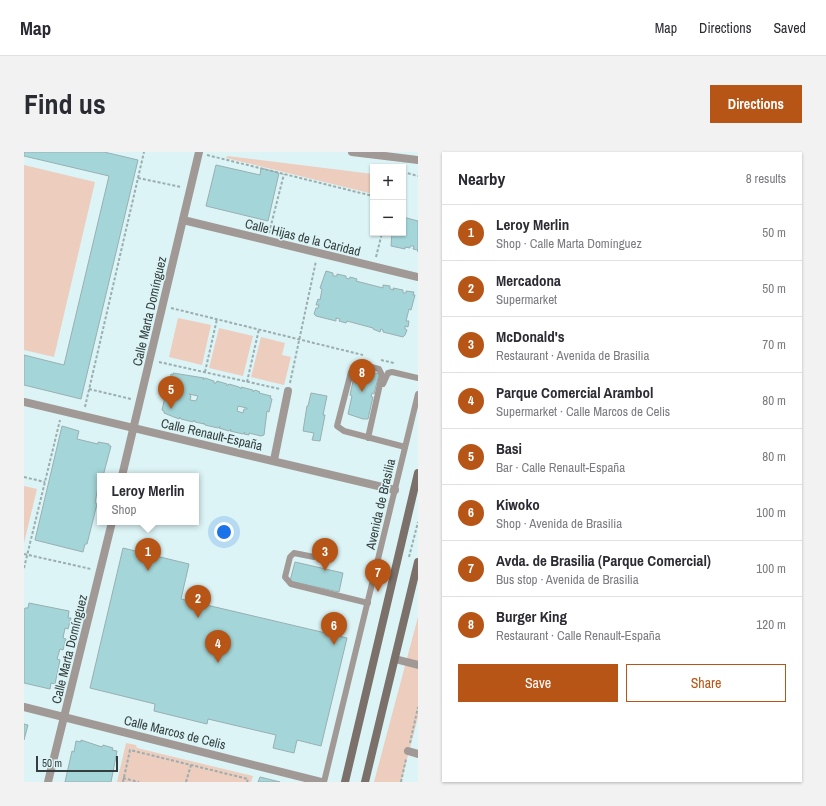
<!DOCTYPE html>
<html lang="en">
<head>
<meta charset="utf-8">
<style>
  body { margin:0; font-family:"Archivo Narrow",sans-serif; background:#f2f2f3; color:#2b2b33 }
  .controls { position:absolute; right:12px; top:12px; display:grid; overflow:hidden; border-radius:0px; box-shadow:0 1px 3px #0004 }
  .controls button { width:36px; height:36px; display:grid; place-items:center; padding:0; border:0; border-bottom:1px solid #e1e1e2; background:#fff; color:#2b2b33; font:20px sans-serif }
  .scale { position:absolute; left:12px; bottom:10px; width:82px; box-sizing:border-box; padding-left:4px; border:2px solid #343e3e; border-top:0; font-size:11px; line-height:14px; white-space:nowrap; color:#343e3e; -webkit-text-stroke:3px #dcf4f6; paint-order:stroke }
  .you { position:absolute; left:200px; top:380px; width:14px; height:14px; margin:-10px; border:3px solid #fff; border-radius:50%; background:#1a73e8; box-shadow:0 0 0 6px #1a73e833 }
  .badge { display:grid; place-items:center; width:26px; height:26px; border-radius:50%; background:#b65516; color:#fff; font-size:13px; font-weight:700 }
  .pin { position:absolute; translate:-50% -33px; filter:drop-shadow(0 1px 2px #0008) }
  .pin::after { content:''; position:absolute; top:21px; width:14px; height:12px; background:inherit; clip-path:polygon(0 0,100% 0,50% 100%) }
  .popup { position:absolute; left:73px; top:321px; width:102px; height:52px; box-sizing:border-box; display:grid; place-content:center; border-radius:0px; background:#fff; filter:drop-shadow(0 1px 3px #0005); font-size:13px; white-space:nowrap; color:#7c7c81 }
  .popup b { font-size:15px; color:#2b2b33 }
  .popup::after { content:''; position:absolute; left:50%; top:100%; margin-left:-8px; border:8px solid transparent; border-top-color:#fff }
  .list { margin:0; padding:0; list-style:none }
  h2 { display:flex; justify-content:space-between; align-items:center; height:52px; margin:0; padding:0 16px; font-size:17px }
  h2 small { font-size:13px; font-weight:400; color:#7c7c81 }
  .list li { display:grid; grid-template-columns:26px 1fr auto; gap:12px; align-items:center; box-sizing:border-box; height:56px; padding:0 16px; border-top:1px solid #e1e1e2 }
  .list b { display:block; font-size:15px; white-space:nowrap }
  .list p { margin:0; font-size:13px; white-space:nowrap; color:#7c7c81 }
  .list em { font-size:13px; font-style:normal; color:#7c7c81 }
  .actions { display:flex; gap:8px; padding:12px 16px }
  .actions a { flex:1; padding:9px 0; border:1px solid #b65516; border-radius:0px; text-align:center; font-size:14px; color:#b65516 }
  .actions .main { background:#b65516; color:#fff }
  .map { position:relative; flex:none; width:394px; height:630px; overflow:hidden; border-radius:0px }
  header { display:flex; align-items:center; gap:24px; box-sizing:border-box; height:56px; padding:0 20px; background:#fff; border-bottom:1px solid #e1e1e2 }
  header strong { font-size:19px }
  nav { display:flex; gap:22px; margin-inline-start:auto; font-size:14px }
  .intro { display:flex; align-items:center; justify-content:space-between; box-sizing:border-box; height:96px; padding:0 24px }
  h1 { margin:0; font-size:28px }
  .button { padding:10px 18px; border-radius:0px; background:#b65516; color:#fff; font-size:14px; font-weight:700 }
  main { display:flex; gap:24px; padding:0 24px }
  aside { flex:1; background:#fff; border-radius:0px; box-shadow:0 1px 3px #0004 }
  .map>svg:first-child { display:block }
  .green { fill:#edcdbe }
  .building { fill:#a4d6d9; stroke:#99afb1; fill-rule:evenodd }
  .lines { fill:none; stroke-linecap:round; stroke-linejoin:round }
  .path { stroke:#9badae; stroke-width:2; stroke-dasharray:3 2; stroke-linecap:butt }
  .lane { stroke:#a19995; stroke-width:6 }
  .street { stroke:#a19995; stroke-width:8 }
  .secondary { stroke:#7b706a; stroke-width:8 }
  .labels { text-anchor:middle; stroke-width:3; stroke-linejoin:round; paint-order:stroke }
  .street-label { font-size:13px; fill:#343e3e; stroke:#dcf4f6 }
</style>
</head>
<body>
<header>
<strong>Map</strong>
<nav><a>Map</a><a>Directions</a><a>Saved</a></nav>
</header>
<div class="intro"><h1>Find us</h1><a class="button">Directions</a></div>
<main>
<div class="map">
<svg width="394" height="630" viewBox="0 0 394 630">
  <rect width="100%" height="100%" fill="#dcf4f6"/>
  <g class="green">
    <polygon points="203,4 349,22 349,42 202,6"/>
    <polygon points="0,13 71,30 30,205 0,198"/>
    <polygon points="154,166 187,173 178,213 145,205"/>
    <polygon points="195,176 229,184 219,224 185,216"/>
    <polygon points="237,185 261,191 258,203 267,205 260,233 227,225"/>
    <polygon points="0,334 13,337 0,391"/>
    <polygon points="394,465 394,565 377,630 350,630"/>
    <polygon points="102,591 112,593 113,596 229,624 227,630 93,630"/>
  </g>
  <g class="building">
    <polygon points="0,0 80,0 114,8 57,247 0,233 0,203 40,213 85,24 0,4"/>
    <polygon points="192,13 236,23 237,16 255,21 244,69 182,54"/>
    <polygon points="379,65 394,69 394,100 394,98 389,97 390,94 386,94 386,96 381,95 381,97 367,94 368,81 379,81"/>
    <polygon points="302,119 309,121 309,124 313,124 313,122 322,124 322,126 325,127 326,125 333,127 332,129 359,136 359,133 366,134 366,137 370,138 369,136 379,138 379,141 382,141 382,139 390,140 389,143 391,143 387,158 385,157 382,169 385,169 384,175 381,174 381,177 383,178 381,183 379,185 359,180 359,178 357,177 356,180 349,177 349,176 323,169 322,171 315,169 316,167 312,166 312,169 292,164 290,162 292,156 294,156 295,153 292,153 294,147 296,148 298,137 296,136"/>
    <polygon points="343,216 348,217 348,220 355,222 350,242 348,241 347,245 349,245 344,267 339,267 324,262 328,244 326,243 331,220 334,220 335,217 342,218"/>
    <path d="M149,221l31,5 -1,2 2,-2 9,3v2h2l1,-2 10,3v2l2,-2 10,3 2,2v-2l12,3v2l2,-2 5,2 -1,1 12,3 -1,2 2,1 -3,13 -2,-1 -3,24 -3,1 -12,-3v2l-5,-1 1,-2 -2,2 -13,-3 1,-2 -2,2 -10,-3 1,-2 -2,2 -13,-3 -1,-2v1l-9,-2 -1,-2 -1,2 -12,-3 -1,-2 -1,2 -15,-6v-2l-2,-1 3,-13h2l4,-23 2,1zM165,242l9,2 -2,5 -6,-1 1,-4zM214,254l9,2v1h-3l-1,4 -6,-2z"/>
    <polygon points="287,241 303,244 299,263 301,263 296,289 288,288 290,281 279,279 283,254 284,254"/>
    <polygon points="38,274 55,279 53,287 74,292 74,290 85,292 85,294 87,294 79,324 76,324 71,351 73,352 63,392 61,392 59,400 11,388"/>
    <polygon points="99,396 165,412 157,447 323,486 297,594 273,588 270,601 249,596 252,583 184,567 183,572 130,559 131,552 66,536"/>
    <polygon points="271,410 319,421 315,440 266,429"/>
    <polygon points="5,451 45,459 44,466 47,466 44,477 41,476 39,486 42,487 39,498 36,497 33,507 36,508 31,532 27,531 26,537 0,531 0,458 1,456 4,456"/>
    <polygon points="0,572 4,573 0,588"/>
    <polygon points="57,588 78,595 79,593 89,596 88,598 93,599 87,630 41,630 48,599 50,600 52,589 57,590"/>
    <polygon points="236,625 256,630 234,630"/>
  </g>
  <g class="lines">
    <g class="path">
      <polyline points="183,3 349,44"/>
      <polyline points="379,20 394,24"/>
      <polyline points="114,26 157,35"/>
      <polyline points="245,81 260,22"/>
      <polyline points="352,105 358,81"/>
      <polyline points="147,156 339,203"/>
      <polyline points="357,208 370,211"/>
      <polyline points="135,210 256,237"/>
      <polyline points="181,220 193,167"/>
      <polyline points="223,230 235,177"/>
      <polyline points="266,231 292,109"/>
      <polyline points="65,237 107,247"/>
      <polyline points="61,255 120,0"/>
      <polyline points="0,325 21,330"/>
      <polyline points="0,402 67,417"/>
      <polyline points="385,405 394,370"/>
      <polyline points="0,416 36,268"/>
      <polyline points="386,591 394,555"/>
      <polyline points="99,626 115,630"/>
      <polyline points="99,630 106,598 224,627 223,630"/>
      <polyline points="162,630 167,613"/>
      <polyline points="377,630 382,607"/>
    </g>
    <g class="lane">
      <polyline points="359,232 364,221 368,220 394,226"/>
      <polyline points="344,286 358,223 355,217 335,212 327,220 313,274 320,279 381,295"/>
      <polyline points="303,397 290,405 270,401 266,405 261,425 267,432 344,451"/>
      <polyline points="300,630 394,242"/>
    </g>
    <g class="street">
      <polyline points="328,0 394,8"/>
      <polyline points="159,68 394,125"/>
      <polyline points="0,250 371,338"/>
      <polyline points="250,308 264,239"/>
      <polyline points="98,324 175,0"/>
      <polyline points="371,507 394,513"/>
      <polyline points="0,555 297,630"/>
      <polyline points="384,599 394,602"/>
      <polyline points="24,630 88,370"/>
    </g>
    <g class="secondary">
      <polyline points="321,630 394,321"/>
      <polyline points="341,630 394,410"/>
    </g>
  </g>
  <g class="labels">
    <g class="street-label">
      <text transform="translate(279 85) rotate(14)" y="5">Calle Hijas de la Caridad</text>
      <text transform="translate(125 159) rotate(-77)" y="5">Calle Marta Domínguez</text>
      <text transform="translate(188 282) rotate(13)" y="5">Calle Renault-España</text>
      <text transform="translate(356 352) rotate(-77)" y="5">Avenida de Brasilia</text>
      <text transform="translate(45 497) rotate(-76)" y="5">Calle Marta Domínguez</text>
      <text transform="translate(151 580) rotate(14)" y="5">Calle Marcos de Celis</text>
    </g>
  </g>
</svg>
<div class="controls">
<button>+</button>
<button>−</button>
</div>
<div class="scale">50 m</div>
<div class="you"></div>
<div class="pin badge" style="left:124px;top:419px">1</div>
<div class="popup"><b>Leroy Merlin</b>Shop</div>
<div class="pin badge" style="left:174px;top:466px">2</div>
<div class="pin badge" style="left:301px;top:419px">3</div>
<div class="pin badge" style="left:194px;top:511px">4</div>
<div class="pin badge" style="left:147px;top:257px">5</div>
<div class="pin badge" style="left:310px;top:493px">6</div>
<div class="pin badge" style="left:354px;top:440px">7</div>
<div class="pin badge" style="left:338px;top:240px">8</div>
</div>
<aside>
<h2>Nearby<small>8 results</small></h2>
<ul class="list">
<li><span class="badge">1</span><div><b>Leroy Merlin</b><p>Shop · Calle Marta Domínguez</p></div><em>50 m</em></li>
<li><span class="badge">2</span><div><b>Mercadona</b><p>Supermarket</p></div><em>50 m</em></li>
<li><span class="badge">3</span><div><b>McDonald's</b><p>Restaurant · Avenida de Brasilia</p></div><em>70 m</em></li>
<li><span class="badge">4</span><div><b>Parque Comercial Arambol</b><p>Supermarket · Calle Marcos de Celis</p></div><em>80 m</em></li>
<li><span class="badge">5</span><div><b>Basi</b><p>Bar · Calle Renault-España</p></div><em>80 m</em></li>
<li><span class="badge">6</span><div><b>Kiwoko</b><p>Shop · Avenida de Brasilia</p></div><em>100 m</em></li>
<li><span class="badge">7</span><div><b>Avda. de Brasilia (Parque Comercial)</b><p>Bus stop · Avenida de Brasilia</p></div><em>100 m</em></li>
<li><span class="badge">8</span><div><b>Burger King</b><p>Restaurant · Calle Renault-España</p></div><em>120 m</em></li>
</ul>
<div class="actions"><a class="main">Save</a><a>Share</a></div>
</aside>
</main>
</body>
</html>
